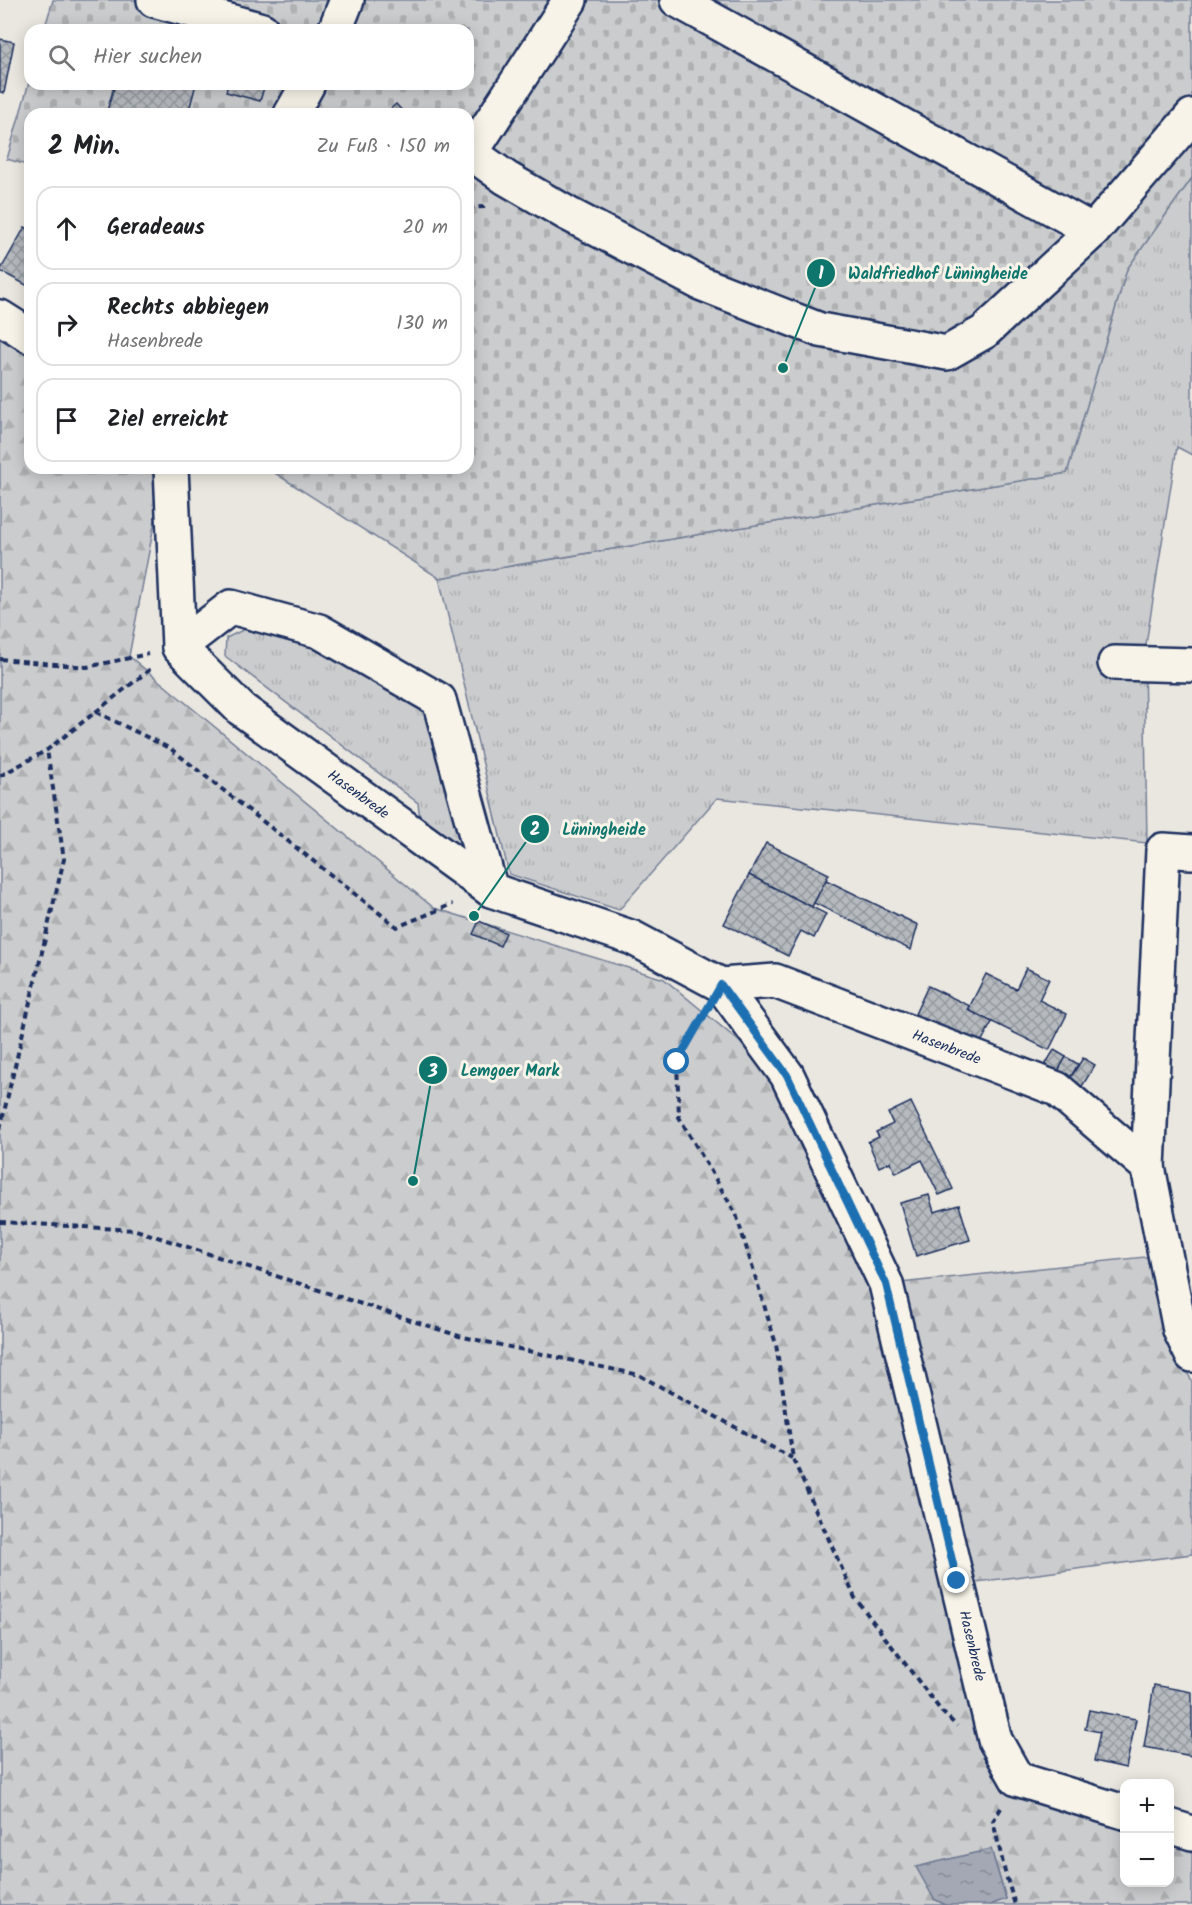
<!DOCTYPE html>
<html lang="de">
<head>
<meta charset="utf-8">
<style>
  body { margin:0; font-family:Kalam,sans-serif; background:#f2f2f2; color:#202124 }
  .controls { position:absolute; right:18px; bottom:18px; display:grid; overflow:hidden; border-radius:12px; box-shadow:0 3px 15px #0003 }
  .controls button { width:54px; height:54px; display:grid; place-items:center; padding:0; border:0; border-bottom:2px solid #e0e0e0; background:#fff; color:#202124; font:30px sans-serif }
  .stop { position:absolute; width:18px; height:18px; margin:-14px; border:4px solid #1f6fb2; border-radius:50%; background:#fff }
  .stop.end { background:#1f6fb2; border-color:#fff; box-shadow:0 2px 6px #0008 }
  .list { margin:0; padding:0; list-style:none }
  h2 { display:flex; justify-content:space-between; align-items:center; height:78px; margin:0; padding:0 24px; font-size:26px }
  h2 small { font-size:20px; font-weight:400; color:#757577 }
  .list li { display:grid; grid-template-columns:39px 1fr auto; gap:18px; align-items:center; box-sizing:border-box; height:84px; margin:0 12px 12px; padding:0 12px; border:2px solid #e0e0e0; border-radius:18px }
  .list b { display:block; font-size:22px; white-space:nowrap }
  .list p { margin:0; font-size:20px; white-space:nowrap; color:#757577 }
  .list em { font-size:20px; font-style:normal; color:#757577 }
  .icon { flex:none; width:33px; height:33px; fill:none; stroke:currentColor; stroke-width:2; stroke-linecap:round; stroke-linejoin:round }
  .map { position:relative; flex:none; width:1192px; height:1905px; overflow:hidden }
  .search { position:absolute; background:#fff; box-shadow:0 3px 15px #0003; left:24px; top:24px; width:450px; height:66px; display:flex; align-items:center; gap:15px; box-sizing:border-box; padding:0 21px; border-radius:18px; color:#757577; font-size:22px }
  .panel { position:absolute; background:#fff; box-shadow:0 3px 15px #0003; left:24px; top:108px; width:450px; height:366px; border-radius:18px }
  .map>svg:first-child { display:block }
  .grass { fill:url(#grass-tufts); stroke:#737e96; stroke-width:1.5 }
  .forest { fill:url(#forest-firs); stroke:#737e96; stroke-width:1.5 }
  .cemetery { fill:url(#cemetery-stones); stroke:#737e96; stroke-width:1.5 }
  .water { fill:url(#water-ripples); stroke:#6d7892; stroke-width:1.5 }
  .building { fill:url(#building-cross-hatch); stroke:#1b2f5e; stroke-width:1.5 }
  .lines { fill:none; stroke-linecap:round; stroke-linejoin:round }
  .minor-casing { stroke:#1b2f5e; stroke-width:38 }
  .path { stroke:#1b2f5e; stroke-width:4; stroke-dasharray:6 4.5; stroke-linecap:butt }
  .minor { stroke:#f7f3e8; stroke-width:33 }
  .route { stroke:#1f6fb2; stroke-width:8 }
  .labels { text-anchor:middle; stroke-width:6; stroke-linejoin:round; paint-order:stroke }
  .street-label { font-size:15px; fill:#1b2f5e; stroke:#f7f3e8 }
  .leader { fill:none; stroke:#0f766e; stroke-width:2 }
  .callout-dot { fill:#0f766e; stroke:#f7f3e8; stroke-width:2 }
  .mark-label { font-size:18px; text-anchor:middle; font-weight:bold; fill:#fff }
  .callout-label { font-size:16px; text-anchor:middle; font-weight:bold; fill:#0f766e; stroke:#f7f3e8; stroke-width:6; stroke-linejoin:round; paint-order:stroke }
</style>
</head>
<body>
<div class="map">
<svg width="1192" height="1905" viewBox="0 0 1192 1905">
  <defs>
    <pattern id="grass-tufts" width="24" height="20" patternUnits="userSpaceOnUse" patternTransform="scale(1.5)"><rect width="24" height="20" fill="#cbcccd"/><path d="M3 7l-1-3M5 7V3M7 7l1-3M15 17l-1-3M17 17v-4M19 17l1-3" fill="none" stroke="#aeb0b2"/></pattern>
    <pattern id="forest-firs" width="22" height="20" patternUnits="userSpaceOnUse" patternTransform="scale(1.5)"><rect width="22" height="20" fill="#cbcccd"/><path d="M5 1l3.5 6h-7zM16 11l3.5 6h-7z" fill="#aeb0b2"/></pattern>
    <pattern id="cemetery-stones" width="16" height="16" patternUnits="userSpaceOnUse" patternTransform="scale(1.5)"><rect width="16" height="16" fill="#cbcccd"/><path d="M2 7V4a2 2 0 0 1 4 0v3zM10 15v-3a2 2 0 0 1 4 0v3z" fill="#aeb0b2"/></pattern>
    <pattern id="water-ripples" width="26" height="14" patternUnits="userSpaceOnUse" patternTransform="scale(1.5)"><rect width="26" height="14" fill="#a3a8b4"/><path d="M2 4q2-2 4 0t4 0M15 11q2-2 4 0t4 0" fill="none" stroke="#848996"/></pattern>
    <pattern id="building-cross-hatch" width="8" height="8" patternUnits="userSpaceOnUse" patternTransform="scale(1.5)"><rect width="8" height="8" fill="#b6babf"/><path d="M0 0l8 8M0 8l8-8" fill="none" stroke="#93989e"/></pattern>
  </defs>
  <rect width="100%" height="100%" fill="#eae7e0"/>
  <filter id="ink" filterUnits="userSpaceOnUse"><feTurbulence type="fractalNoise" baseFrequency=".0167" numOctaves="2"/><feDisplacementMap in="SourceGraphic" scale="12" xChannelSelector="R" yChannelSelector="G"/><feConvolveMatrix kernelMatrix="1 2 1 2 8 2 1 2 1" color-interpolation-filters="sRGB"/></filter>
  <g filter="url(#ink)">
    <g class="grass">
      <polygon points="1192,178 1192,455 1177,447 1144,657 1147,843 717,798 619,910 509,874 439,578 1067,473 1127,269"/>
      <polygon points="249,627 315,640 422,703 470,830 465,858 421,827 418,803 225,656 226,638"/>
    </g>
    <g class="forest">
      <polygon points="0,328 30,347 30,468 155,468 160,494 129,656 434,908 664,979 776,1072 874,1289 1027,1799 1124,1829 1124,1882 1170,1882 1170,1843 1192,1850 1192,1905 990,1905 1006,1898 991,1849 934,1899 946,1905 0,1905"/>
      <polygon points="1154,1256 1169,1334 1192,1382 1192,1554 969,1583 901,1283"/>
    </g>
    <polygon class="cemetery" points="53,0 1192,0 1192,178 1127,269 1067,473 439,578 267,468 468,468 468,114 30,114 30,166 7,159 30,79 30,84 468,84 468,30 44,30"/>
    <polygon class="water" points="991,1849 1006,1899 990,1905 946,1905 934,1899 916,1867"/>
    <g class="building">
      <polygon points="0,39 14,42 4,93 0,92"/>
      <polygon points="115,84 196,84 188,114 106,114"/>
      <polygon points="228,84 265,84 260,101 226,92"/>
      <polygon points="396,104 405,114 385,114"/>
      <polygon points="25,227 30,230 30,287 0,271"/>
      <polygon points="766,843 829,874 812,907 749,875"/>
      <polygon points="749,875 826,914 814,938 801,931 788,956 724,924"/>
      <polygon points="826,880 918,925 911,950 814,903"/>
      <polygon points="479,921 506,933 500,946 473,934"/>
      <polygon points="1026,968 1049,979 1039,1000 1067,1014 1049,1050 968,1010 986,974 1016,989"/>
      <polygon points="928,986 970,1006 968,1010 992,1022 979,1046 915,1014"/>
      <polygon points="1054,1050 1066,1057 1057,1073 1045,1065"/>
      <polygon points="1066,1057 1078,1064 1069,1080 1057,1073"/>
      <polygon points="1083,1058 1095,1065 1081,1088 1069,1080"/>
      <polygon points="911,1102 953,1189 939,1195 922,1160 896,1173 890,1162 879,1167 868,1142 879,1137 876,1132 893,1124 888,1113"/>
      <polygon points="929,1195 934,1212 959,1205 970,1240 916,1256 900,1203"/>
      <polygon points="1154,1685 1192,1692 1192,1756 1144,1747"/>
      <polygon points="1089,1710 1136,1719 1126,1768 1094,1761 1100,1732 1085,1729"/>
    </g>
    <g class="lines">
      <g class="minor-casing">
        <g id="minor">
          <polyline points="154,0 262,30"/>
          <polyline points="570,0 471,153 506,178 568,214 700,283 820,330 947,353 984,332 1093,231"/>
          <polyline points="677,0 1093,231 1192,116"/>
          <polyline points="335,30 347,0"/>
          <polyline points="291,114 308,84"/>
          <polyline points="0,317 30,336"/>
          <path id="s1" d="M171,468l8,179 62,62 250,181 142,48 88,47 66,90 99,209 109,456 22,39 107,33"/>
          <polyline points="179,647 231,607 319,631 439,700 491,890"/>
          <polyline points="1115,663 1192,665"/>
          <path id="s2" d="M721,985l54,-4 282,108 91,78 15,-317 29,2"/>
          <polyline points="1148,1167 1180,1330 1192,1355"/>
          <polyline points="1170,1826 1192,1833"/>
        </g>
      </g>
      <g class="path">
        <polyline points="468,208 484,207 487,204"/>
        <polyline points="0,659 87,667 148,654"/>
        <polyline points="96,712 171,749 397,927 453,904"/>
        <polyline points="0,776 47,750 153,667"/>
        <polyline points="703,1017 677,1062 679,1117 736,1214 776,1344 793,1459 855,1598 942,1712 957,1726"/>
        <polyline points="0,1129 64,859 47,750"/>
        <polyline points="0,1222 136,1230 459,1336 639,1375 792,1458"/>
        <polyline points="1001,1808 993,1821 1005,1872 1015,1905"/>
      </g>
      <use href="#minor" class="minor"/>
    </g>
  </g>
  <g class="lines" filter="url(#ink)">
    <polyline class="route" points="677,1062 721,985 787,1075 886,1284 957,1581"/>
  </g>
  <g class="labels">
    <g class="street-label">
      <text dy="5" stroke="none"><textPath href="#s1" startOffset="412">Hasenbrede</textPath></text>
      <text dy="5" stroke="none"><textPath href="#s2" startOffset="238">Hasenbrede</textPath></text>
      <text dy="5" stroke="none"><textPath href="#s1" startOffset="1540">Hasenbrede</textPath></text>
    </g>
  </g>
  <path class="leader" d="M783 368L821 273M474 916L535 829M413 1181L433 1070"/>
  <g class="callout-dot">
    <circle cx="783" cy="368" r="6"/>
    <circle cx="474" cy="916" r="6"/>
    <circle cx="413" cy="1181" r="6"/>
    <circle cx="821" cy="273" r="15"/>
    <circle cx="535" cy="829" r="15"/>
    <circle cx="433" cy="1070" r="15"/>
  </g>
  <g class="mark-label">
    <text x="821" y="279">1</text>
    <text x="535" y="835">2</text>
    <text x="433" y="1077">3</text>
  </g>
  <g class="callout-label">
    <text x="938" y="279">Waldfriedhof Lüningheide</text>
    <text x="604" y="835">Lüningheide</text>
    <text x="510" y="1076">Lemgoer Mark</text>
  </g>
</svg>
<div class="controls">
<button>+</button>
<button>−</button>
</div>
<div class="stop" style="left:677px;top:1062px"></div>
<div class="stop end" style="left:957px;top:1581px"></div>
<div class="search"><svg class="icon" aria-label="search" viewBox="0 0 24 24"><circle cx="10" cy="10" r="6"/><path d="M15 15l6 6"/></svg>Hier suchen</div>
<section class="panel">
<h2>2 Min.<small>Zu Fuß · 150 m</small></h2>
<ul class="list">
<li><svg class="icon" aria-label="ahead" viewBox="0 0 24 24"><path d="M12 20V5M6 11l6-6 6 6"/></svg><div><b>Geradeaus</b></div><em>20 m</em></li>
<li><svg class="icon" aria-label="right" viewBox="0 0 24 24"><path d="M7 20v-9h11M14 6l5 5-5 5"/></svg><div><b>Rechts abbiegen</b><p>Hasenbrede</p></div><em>130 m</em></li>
<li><svg class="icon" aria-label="arrive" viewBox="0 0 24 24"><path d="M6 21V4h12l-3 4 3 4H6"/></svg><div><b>Ziel erreicht</b></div></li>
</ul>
</section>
</div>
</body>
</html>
